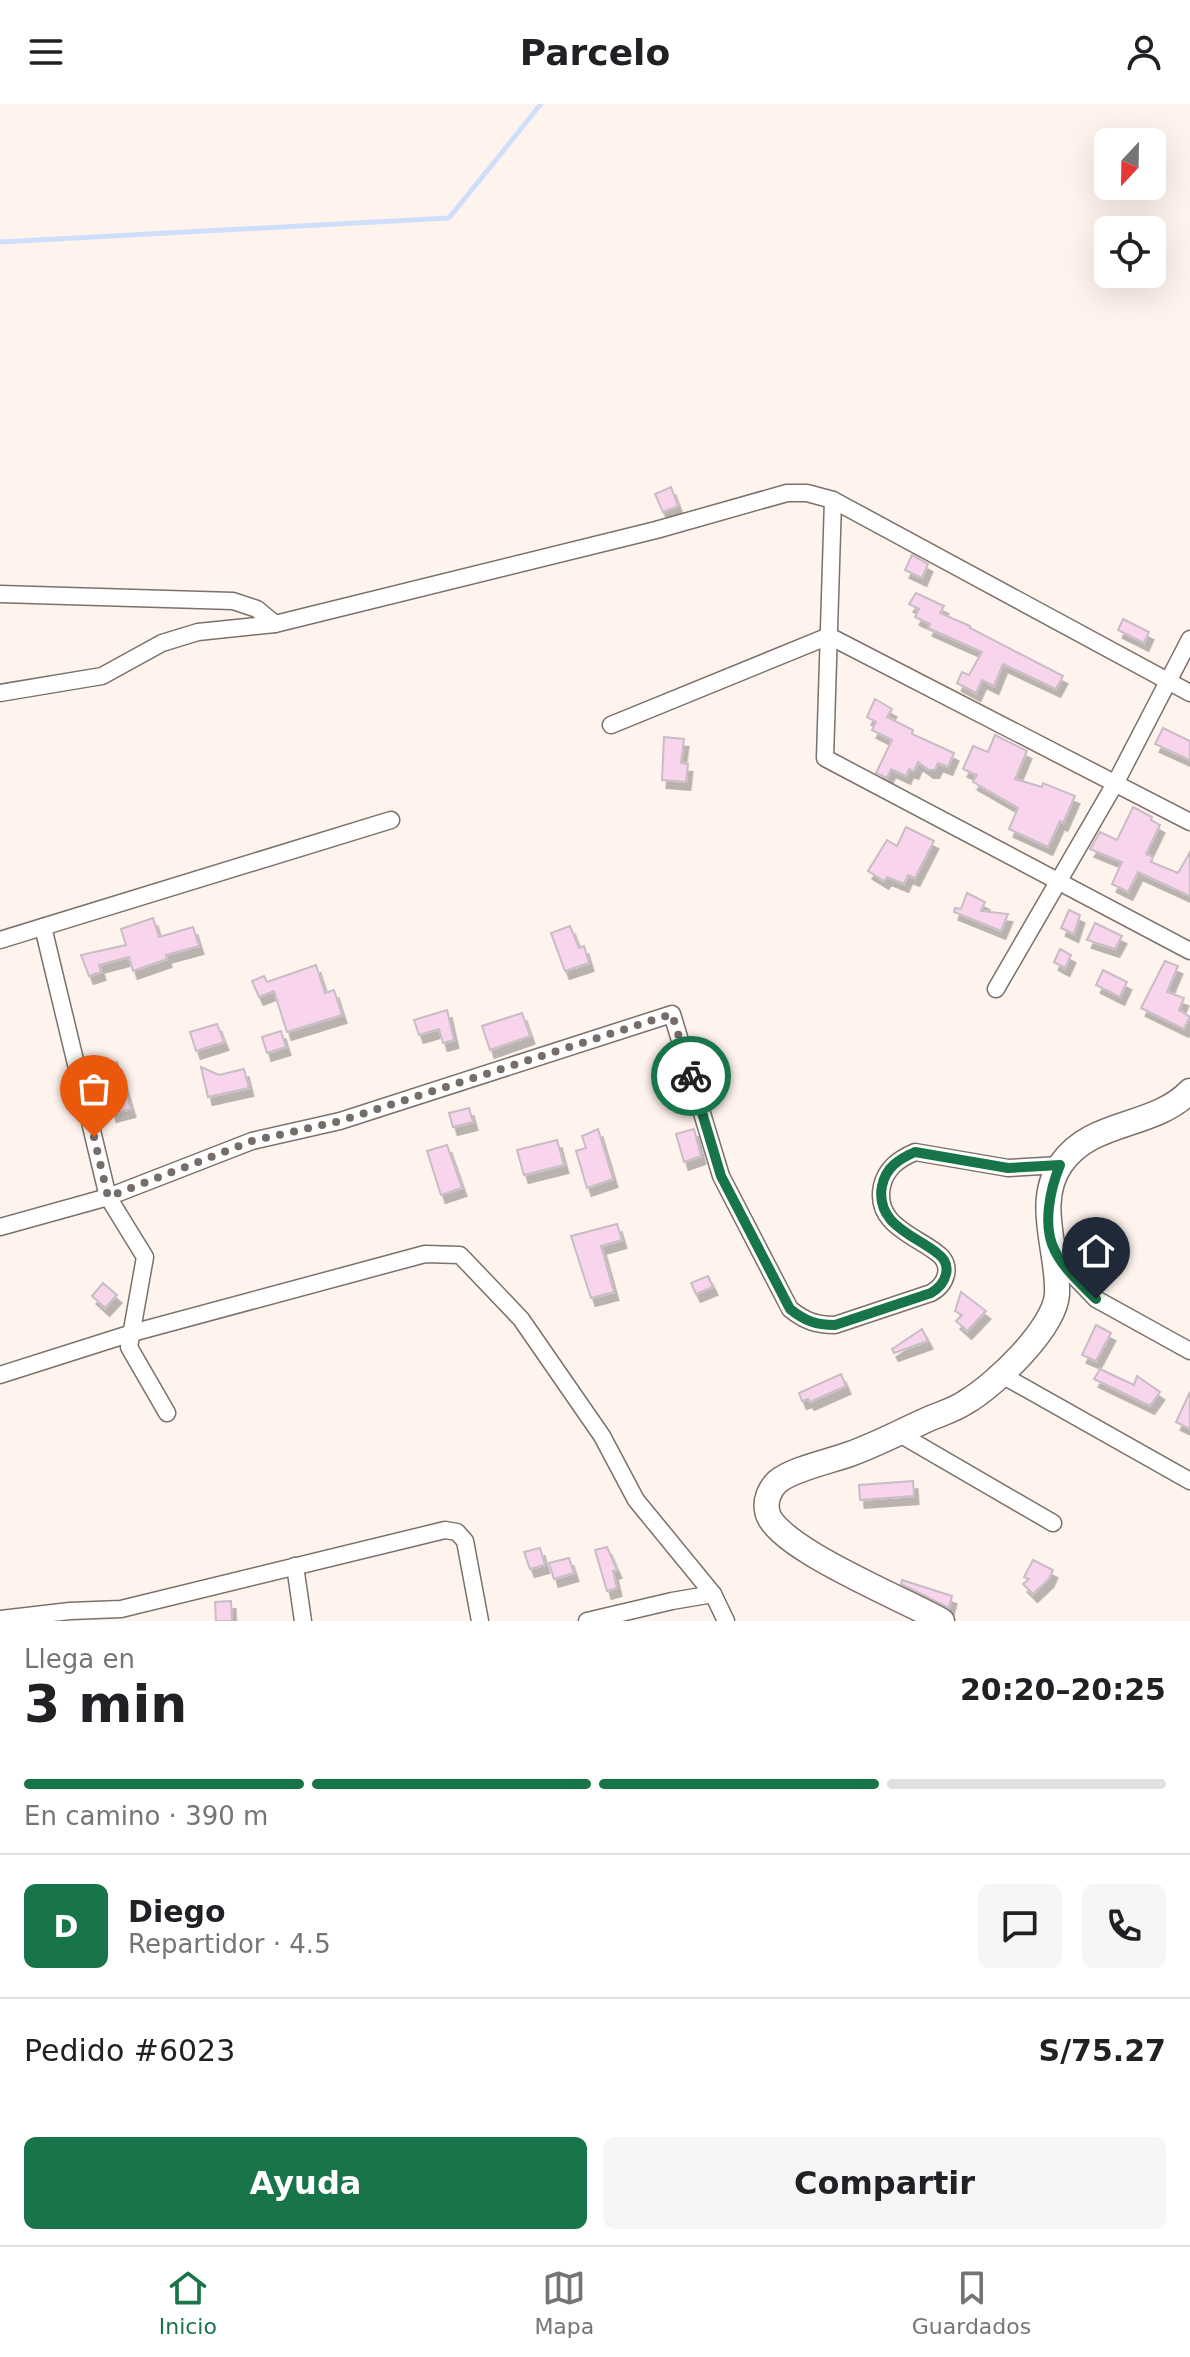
<!DOCTYPE html>
<html lang="es">
<head>
<meta charset="utf-8">
<style>
	body { margin:0; font-family:"DejaVu Sans",sans-serif; background:#f6f6f6; color:#202124; height:100vh; display:flex; flex-direction:column; font-size:30px; white-space:nowrap }
	* { box-sizing:border-box; margin:0 }
	p { font-size:26px; color:#757577 }
	.icon { flex:none; width:44px; height:44px; fill:none; stroke:currentColor; stroke-width:2; stroke-linecap:round; stroke-linejoin:round }
	.map { position:relative; height:1517px; overflow:hidden }
	.side { display:flex; flex-direction:column; background:#fff; flex:1 }
	.side>* { flex:none }
	.needle { width:52px; rotate:202deg }
	.controls { position:absolute; left:1094px; top:24px; display:grid; gap:16px }
	.controls a { display:grid; place-items:center; width:72px; height:72px; border-radius:12px; background:#fff; box-shadow:0 8px 32px #0002; font-size:40px }
	.pin { position:absolute; display:grid; place-items:center; width:68px; height:68px; color:#fff; margin:-82px -34px; border-radius:50% 50% 50% 0; rotate:-45deg; box-shadow:0 0 8px #0007 }
	.pin .icon { rotate:45deg }
	.courier { position:absolute; display:grid; place-items:center; width:80px; height:80px; margin:-40px; border:6px solid #187449; border-radius:50%; background:#fff; color:#222; box-shadow:0 2px 10px #0007 }
	.head em { font-style:normal; font-weight:600 }
	.head div { display:flex; flex-direction:column-reverse }
	.head { display:flex; align-items:center; justify-content:space-between; height:136px; padding:0 24px }
	h1 { font-size:52px; font-weight:600; line-height:60px }
	.bar { display:grid; grid-template-columns:repeat(4,1fr); gap:12px 8px; align-content:center; height:96px; padding:0 24px }
	.bar i { height:10px; border-radius:6px; background:#e0e0e0 }
	.bar .selected { background:#187449 }
	.bar p { grid-column:span 4 }
	.line { display:flex; align-items:center; gap:20px; padding:0 24px; border-top:2px solid #e0e0e0 }
	.line div { flex:1 }
	.round { display:grid; place-items:center; flex:none; width:84px; height:84px; border-radius:12px; background:#f6f6f6 }
	.button { display:flex; gap:16px; margin-top:auto; padding:16px 24px }
	.button a { flex:1; height:92px; border-radius:12px; background:#187449; color:#fff; font-size:32px; font-weight:600; line-height:92px; text-align:center }
	.button a+a { background:#f6f6f6; color:#202124 }
	header { display:flex; justify-content:space-between; align-items:center; height:104px; padding:0 24px; background:#fff; font-size:36px; font-weight:600 }
	.tab-bar { display:flex; justify-content:space-around; align-items:center; height:112px; border-top:2px solid #e0e0e0; background:#fff; font-size:22px; color:#757577 }
	.tab-bar a { display:grid; justify-items:center; gap:4px }
	.tab-bar .selected { color:#187449 }
	.map>svg:first-child { display:block }
	.lines { fill:none; stroke-linecap:round; stroke-linejoin:round }
	.stream { stroke:#cfdffb; stroke-width:5 }
	.building { fill:#f9d4ed; stroke:#c9bdc5; stroke-width:2; filter:url(#shadow) }
	.street-casing { stroke:#7c706a; stroke-width:19 }
	.secondary-casing { stroke:#7c706a; stroke-width:27 }
	.street { stroke:#fff; stroke-width:16 }
	.secondary { stroke:#fff; stroke-width:24 }
	.done { stroke:#746d69; stroke-width:8; stroke-dasharray:0 14.4 }
	.route { stroke:#187449; stroke-width:10 }
</style>
</head>
<body>
<header><svg class="icon" aria-label="menu" viewBox="0 0 24 24"><path d="M4 6h16M4 12h16M4 18h16"/></svg>Parcelo<svg class="icon" aria-label="person" viewBox="0 0 24 24"><circle cx="12" cy="8" r="4"/><path d="M4 21q1-7 8-7t8 7"/></svg></header>
<div class="map">
<svg width="1190" height="1517" viewBox="0 0 1190 1517">
	<defs>
		<filter id="shadow"><feDropShadow dx="4.5" dy="8" stdDeviation="0" flood-color="#0004"/></filter>
	</defs>
	<rect width="100%" height="100%" fill="#fef3ed"/>
	<g class="lines">
		<polyline class="stream" points="0,138 449,114 541,0"/>
	</g>
	<g class="building">
		<polygon points="671,383 678,402 663,408 655,390"/>
		<polygon points="912,451 928,460 922,474 905,466"/>
		<polygon points="916,489 944,502 940,509 970,522 970,524 1063,572 1056,585 1003,560 994,582 982,576 976,589 957,579 962,568 969,571 982,548 928,524 930,520 915,513 919,505 909,500"/>
		<polygon points="1123,515 1149,528 1144,539 1118,526"/>
		<polygon points="875,595 892,605 887,613 913,626 912,630 954,649 948,663 938,659 935,666 929,666 918,658 914,667 909,665 906,672 891,665 887,674 876,669 892,636 872,626 876,618 867,613"/>
		<polygon points="1163,624 1190,637 1190,656 1155,640"/>
		<polygon points="995,631 1027,647 1015,675 1042,683 1043,679 1075,692 1063,719 1060,717 1048,743 1009,725 1018,704 973,678 977,671 963,665 973,642 988,648"/>
		<polygon points="664,633 684,635 681,659 688,660 686,678 662,676"/>
		<polygon points="1133,703 1152,713 1151,716 1160,721 1146,750 1153,753 1151,758 1178,769 1190,748 1190,792 1138,768 1128,788 1112,780 1122,758 1090,745 1100,728 1117,736"/>
		<polygon points="906,723 934,737 915,774 908,771 904,780 887,773 884,777 868,767 887,736 897,742"/>
		<polygon points="967,789 985,798 981,807 1008,810 1001,827 954,808 955,804 961,805"/>
		<polygon points="1069,806 1080,811 1074,830 1061,824"/>
		<polygon points="153,814 159,833 193,823 199,842 166,851 167,855 133,867 129,853 99,861 101,868 89,872 81,851 126,841 121,825"/>
		<polygon points="1095,819 1122,832 1115,845 1087,836"/>
		<polygon points="570,822 579,844 584,842 589,859 565,867 551,829"/>
		<polygon points="1060,845 1071,851 1065,864 1054,858"/>
		<polygon points="1165,857 1178,862 1167,888 1184,894 1179,906 1190,913 1184,925 1141,904"/>
		<polygon points="316,861 325,889 334,886 342,911 287,928 274,887 259,893 252,877 264,872 267,878"/>
		<polygon points="1103,866 1127,878 1120,893 1096,881"/>
		<polygon points="447,906 454,936 443,939 439,925 419,931 414,916"/>
		<polygon points="522,909 530,932 490,946 482,922"/>
		<polygon points="217,920 224,938 196,947 190,928"/>
		<polygon points="281,927 286,943 267,949 262,933"/>
		<polygon points="117,958 131,1005 112,1010 99,963"/>
		<polygon points="201,963 219,971 244,965 249,984 208,993"/>
		<polygon points="469,1004 473,1018 453,1023 449,1009"/>
		<polygon points="598,1025 613,1075 587,1084 576,1047 586,1044 582,1032"/>
		<polygon points="694,1025 701,1052 684,1058 676,1030"/>
		<polygon points="557,1036 564,1061 524,1071 517,1046"/>
		<polygon points="447,1041 462,1084 441,1091 427,1047"/>
		<polygon points="617,1120 622,1136 601,1142 614,1188 591,1194 571,1132"/>
		<polygon points="708,1172 713,1183 696,1190 691,1179"/>
		<polygon points="103,1179 117,1191 105,1204 92,1192"/>
		<polygon points="961,1188 986,1207 967,1227 956,1217 962,1211 955,1207"/>
		<polygon points="1096,1221 1111,1229 1096,1257 1082,1251"/>
		<polygon points="922,1225 928,1237 894,1249 892,1245"/>
		<polygon points="1100,1265 1134,1281 1137,1272 1160,1288 1150,1302 1094,1275"/>
		<polygon points="841,1270 846,1282 810,1298 808,1295 802,1297 799,1289"/>
		<polygon points="1190,1288 1190,1325 1176,1318"/>
		<polygon points="913,1377 914,1392 860,1396 859,1381"/>
		<polygon points="607,1443 617,1466 613,1467 617,1484 607,1487 595,1446"/>
		<polygon points="540,1444 545,1461 530,1465 524,1448"/>
		<polygon points="569,1454 574,1469 554,1475 549,1459"/>
		<polygon points="1033,1456 1053,1466 1049,1475 1033,1490 1023,1480 1029,1475 1024,1473"/>
		<polygon points="902,1476 952,1492 949,1504 901,1480"/>
		<polygon points="231,1497 232,1517 216,1517 215,1498"/>
	</g>
	<g class="lines">
		<g class="street-casing">
			<g id="street">
				<polyline points="833,396 825,654 1190,847"/>
				<polyline points="0,490 233,497 257,505 275,520"/>
				<polyline points="0,589 102,572 162,539 198,528 275,520 656,426 787,389 807,389 833,396 1190,589"/>
				<polyline points="611,621 829,532 1190,718"/>
				<polyline points="43,823 108,1093 145,1153 129,1243 167,1309"/>
				<polyline points="0,836 391,716"/>
				<polyline points="996,885 1116,678 1190,535"/>
				<path d="M0,1123L108,1093L252,1037L340,1017L672,910L721,1072L790,1205C805,1217 816,1221 835,1221L931,1189C946,1181 954,1161 937,1149C914,1131 874,1120 882,1082C886,1064 899,1055 915,1048L1008,1064L1060,1061"/>
				<polyline points="1056,1149 1069,1167 1096,1195 1190,1247"/>
				<polyline points="0,1271 132,1229 425,1150 460,1151 521,1215 602,1332 636,1396 713,1490 726,1517"/>
				<polyline points="1002,1271 1190,1377"/>
				<polyline points="898,1329 1053,1419"/>
				<polyline points="295,1462 303,1517"/>
				<polyline points="0,1515 70,1507 121,1505 445,1426 457,1428 465,1437 480,1517"/>
				<polyline points="587,1517 672,1497 713,1490"/>
			</g>
		</g>
		<g class="secondary-casing">
			<path id="secondary" d="M942,1517C909,1497 770,1442 767,1406C765,1396 770,1385 777,1378C792,1365 831,1357 850,1350C875,1341 898,1329 922,1318C936,1311 953,1307 966,1298C995,1281 1055,1224 1057,1190C1059,1147 1034,1099 1061,1060C1092,1015 1153,1025 1190,987"/>
		</g>
		<use href="#street" class="street"/>
		<use href="#secondary" class="secondary"/>
	</g>
	<g class="lines">
		<polyline class="done" points="94,1033 108,1093 252,1037 340,1017 672,910 691,972"/>
		<path class="route" d="M691,972L721,1072L790,1205C805,1217 816,1221 835,1221L931,1189C946,1180 954,1161 937,1149C914,1131 875,1120 882,1082C886,1063 899,1055 915,1048L1008,1064L1060,1061C1050,1085 1042,1123 1055,1147C1064,1165 1081,1180 1096,1195"/>
	</g>
</svg>
<div class="controls">
<a><svg class="needle" viewBox="-14 -14 28 28"><path d="M0-13l5 13h-10z" fill="#e53935"/><path d="M0 13l5-13h-10z" fill="#757577"/></svg></a>
<a><svg class="icon" aria-label="locate" viewBox="0 0 24 24"><circle cx="12" cy="12" r="6"/><path d="M12 2v4M12 18v4M2 12h4M18 12h4"/></svg></a>
</div>
<div class="pin" style="left:94px;top:1033px;background:#ea580c"><svg class="icon" aria-label="bag" viewBox="0 0 24 24"><path d="M5 8h14l-1 12H6zM9 8a3 3 0 0 1 6 0"/></svg></div>
<div class="pin" style="left:1096px;top:1195px;background:#1f2937"><svg class="icon" aria-label="home" viewBox="0 0 24 24"><path d="M3 11l9-7 9 7M6 9v11h12V9"/></svg></div>
<div class="courier" style="left:691px;top:972px"><svg class="icon" aria-label="bike" viewBox="0 0 24 24"><circle cx="6" cy="16" r="4"/><circle cx="18" cy="16" r="4"/><path d="M6 16l4-8h5l3 8M10 8l3 8H6M13 5h3"/></svg></div>
</div>
<section class="side">
<div class="head"><div><h1>3 min</h1><p>Llega en</p></div><em>20:20–20:25</em></div>
<div class="bar"><i class="selected"></i><i class="selected"></i><i class="selected"></i><i></i><p>En camino · 390 m</p></div>
<div class="line" style="height:144px"><b class="round" style="background:#187449;color:#fff">D</b><div><b>Diego</b><p>Repartidor · 4.5</p></div><a class="round"><svg class="icon" aria-label="chat" viewBox="0 0 24 24"><path d="M4 5h16v11H9l-5 4z"/></svg></a><a class="round"><svg class="icon" aria-label="phone" viewBox="0 0 24 24"><path d="M5 4h4l2 5-3 2q2 4 5 5l2-3 5 2v4C11 20 4 13 5 4z"/></svg></a></div>
<div class="line" style="height:104px"><div>Pedido #6023</div><b>S/75.27</b></div>
<div class="button"><a>Ayuda</a><a>Compartir</a></div>
</section>
<nav class="tab-bar">
<a class="selected"><svg class="icon" aria-label="home" viewBox="0 0 24 24"><path d="M3 11l9-7 9 7M6 9v11h12V9"/></svg>Inicio</a>
<a><svg class="icon" aria-label="map" viewBox="0 0 24 24"><path d="M3 6l6-2 6 2 6-2v14l-6 2-6-2-6 2zM9 4v14M15 6v14"/></svg>Mapa</a>
<a><svg class="icon" aria-label="saved" viewBox="0 0 24 24"><path d="M7 4h10v16l-5-4-5 4z"/></svg>Guardados</a>
</nav>
</body>
</html>
